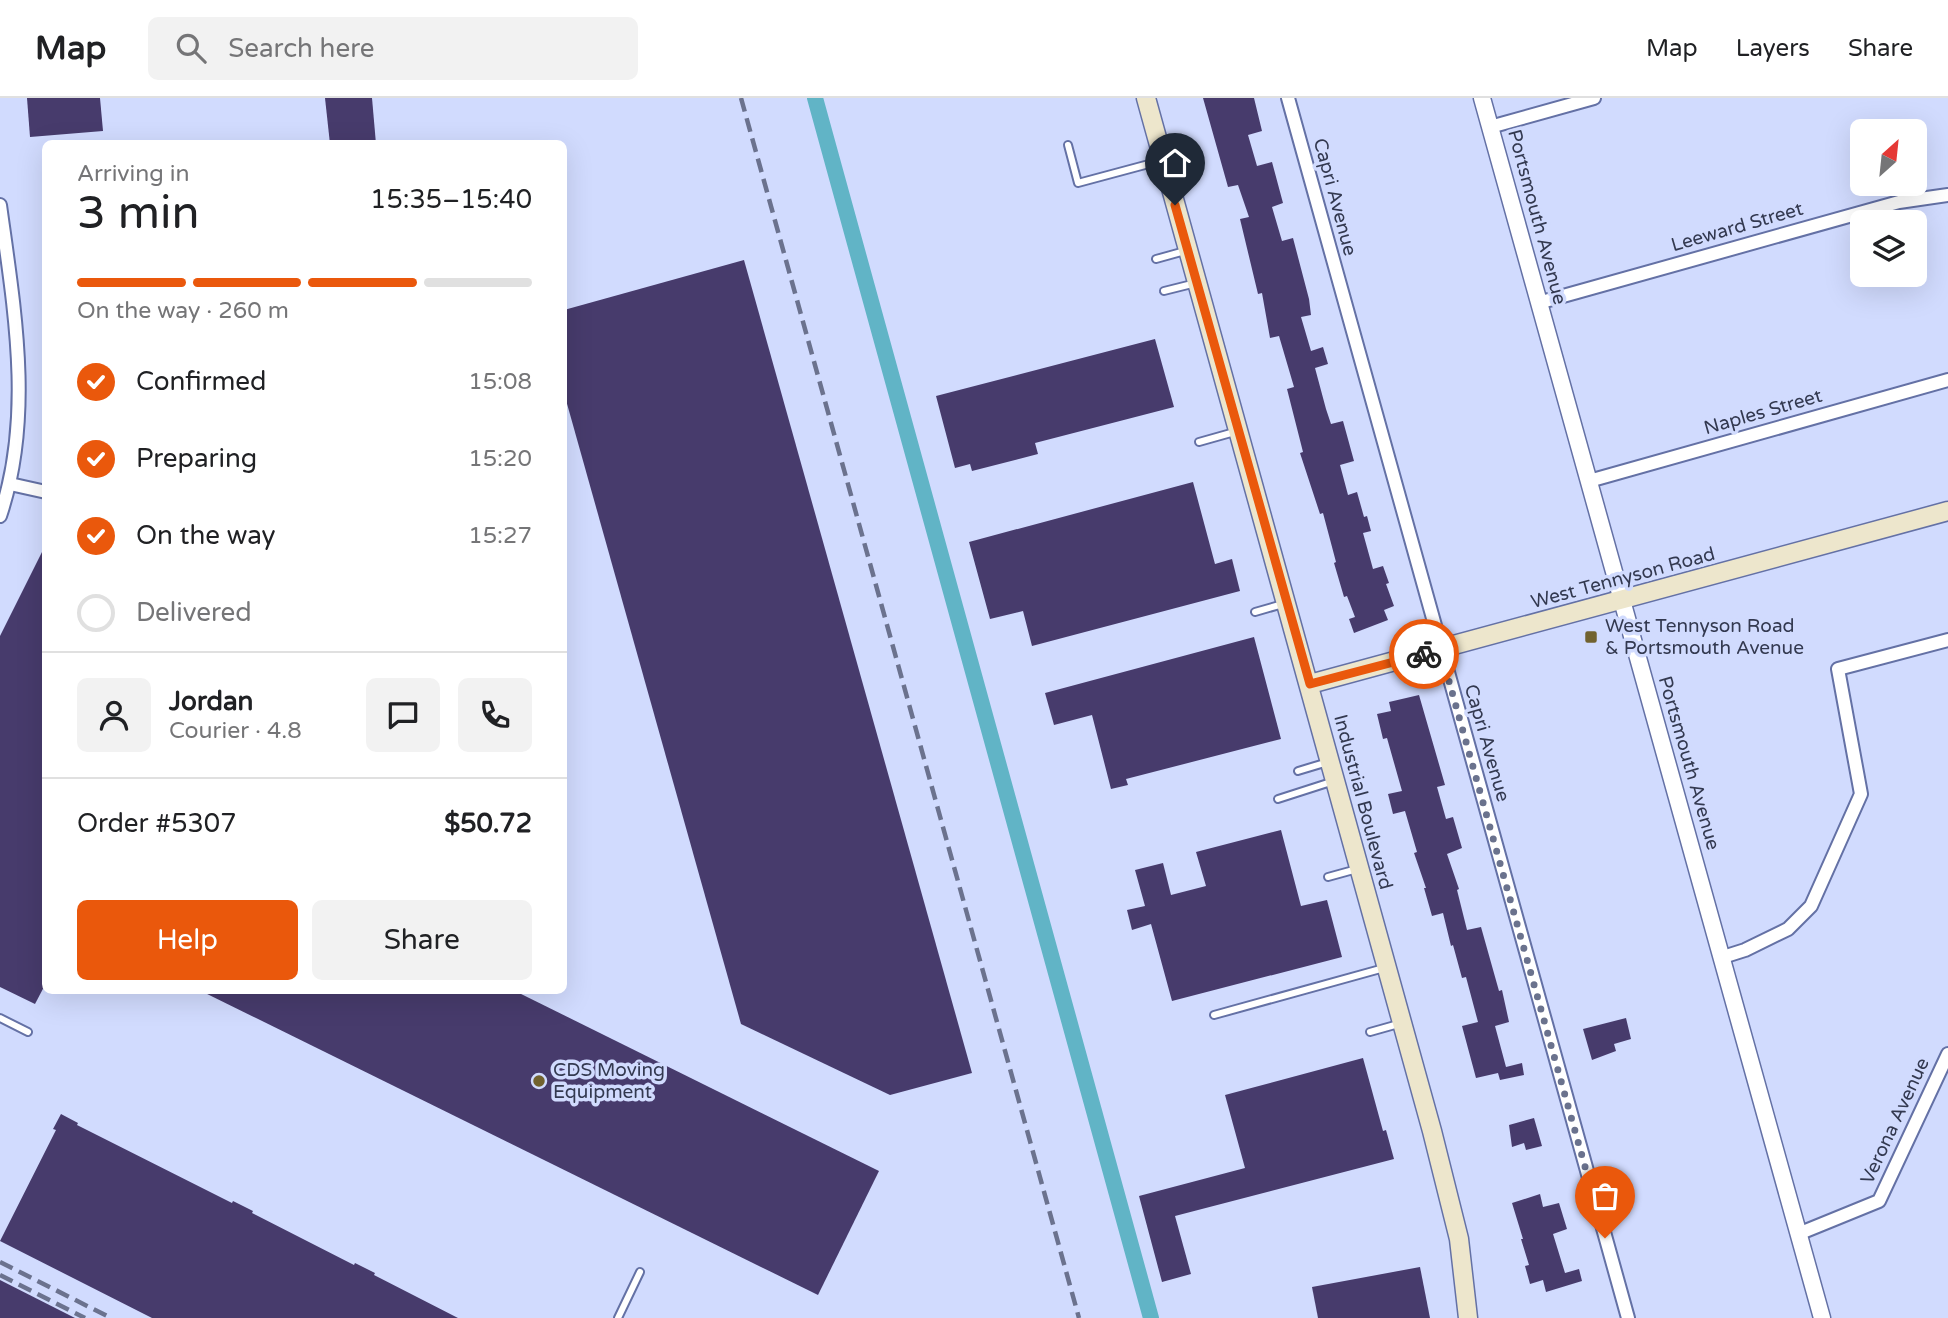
<!DOCTYPE html>
<html lang="en">
<head>
<meta charset="utf-8">
<style>
	body { margin:0; font-family:"Varela Round",sans-serif; background:#f2f2f2; color:#202124; height:100vh; display:flex; flex-direction:column; font-size:26px; white-space:nowrap }
	* { box-sizing:border-box; margin:0 }
	p { font-size:23px; color:#757577 }
	.icon { flex:none; width:38px; height:38px; fill:none; stroke:currentColor; stroke-width:2; stroke-linecap:round; stroke-linejoin:round }
	.map { position:relative; flex:1; overflow:hidden }
	.details { position:absolute; left:42px; top:42px; width:525px; height:854px; display:flex; flex-direction:column; background:#fff; border-radius:10px; box-shadow:0 7px 28px #0002 }
	.details>* { flex:none }
	.needle { width:46px; rotate:27deg }
	.buttons { position:absolute; left:1850px; top:21px; display:grid; gap:14px }
	.buttons a { display:grid; place-items:center; width:77px; height:77px; border-radius:10px; background:#fff; box-shadow:0 7px 28px #0002; font-size:35px }
	.pin { position:absolute; display:grid; place-items:center; width:60px; height:60px; color:#fff; margin:-72px -30px; border-radius:50% 50% 50% 0; rotate:-45deg; box-shadow:0 0 7px #0007 }
	.pin .icon { rotate:45deg }
	.courier { position:absolute; display:grid; place-items:center; width:70px; height:70px; margin:-35px; border:5px solid #ea580c; border-radius:50%; background:#fff; color:#222; box-shadow:0 2px 9px #0007 }
	.overview em { font-style:normal; font-weight:600 }
	.overview div { display:flex; flex-direction:column-reverse }
	.overview { display:flex; align-items:center; justify-content:space-between; height:119px; padding:0 35px }
	h1 { font-size:46px; font-weight:600; line-height:52px }
	.bar { display:grid; grid-template-columns:repeat(4,1fr); gap:10px 7px; align-content:center; height:84px; padding:0 35px }
	.bar i { height:9px; border-radius:5px; background:#e0e0e0 }
	.bar .active { background:#ea580c }
	.bar p { grid-column:span 4 }
	.line { display:flex; align-items:center; gap:18px; padding:0 35px; border-top:2px solid #e0e0e0 }
	.line div { flex:1 }
	.round { display:grid; place-items:center; flex:none; width:74px; height:74px; border-radius:10px; background:#f2f2f2 }
	ol { padding:0 35px; list-style:none }
	li { display:flex; align-items:center; gap:21px; height:77px }
	li p { margin-inline-start:auto }
	li .icon { padding:7px; border-radius:50%; background:#ea580c; color:#fff; stroke-width:4 }
	li:last-child { color:#757577 }
	li i { width:38px; height:38px; border:4px solid #e0e0e0; border-radius:50% }
	.action { display:flex; gap:14px; margin-top:auto; padding:14px 35px }
	.action a { flex:1; height:80px; border-radius:10px; background:#ea580c; color:#fff; font-size:28px; font-weight:600; line-height:80px; text-align:center }
	.action a+a { background:#f2f2f2; color:#202124 }
	header { display:flex; align-items:center; gap:42px; box-sizing:border-box; height:98px; padding:0 35px; background:#fff; border-bottom:2px solid #e0e0e0 }
	header strong { font-size:33px }
	nav { display:flex; gap:38px; margin-inline-start:auto; font-size:24px }
	.search { width:490px; height:63px; background:#f2f2f2; display:flex; align-items:center; gap:18px; box-sizing:border-box; padding:0 24px; border-radius:10px; color:#757577; font-size:26px }
	.map>svg:first-child { display:block }
	.lines { fill:none; stroke-linecap:round; stroke-linejoin:round }
	.canal { stroke:#61b4c6; stroke-width:16 }
	.building { fill:#473b6c }
	.service-casing { stroke:#6471a5; stroke-width:10 }
	.minor-casing { stroke:#6471a5; stroke-width:16 }
	.tertiary-casing { stroke:#6471a5; stroke-width:19 }
	.secondary-casing { stroke:#6471a5; stroke-width:21 }
	.service { stroke:#fff; stroke-width:6 }
	.minor { stroke:#fff; stroke-width:12 }
	.tertiary { stroke:#fff; stroke-width:16 }
	.secondary { stroke:#ede6cc; stroke-width:18 }
	.rail { stroke:#6b728e; stroke-width:4.5; stroke-dasharray:14 7; stroke-linecap:butt }
	.done { stroke:#6a728d; stroke-width:7; stroke-dasharray:0 12.6 }
	.route { stroke:#ea580c; stroke-width:9 }
	.poi-dot { fill:#71622f; stroke:#d1dbfe; stroke-width:2.5 }
	.labels { text-anchor:middle; dominant-baseline:central; stroke-width:7; stroke-linejoin:round; paint-order:stroke }
	.street-label { font-size:19px; fill:#333950; stroke:#d1dbfe }
	.poi-label { font-size:19px; fill:#333950; stroke:#d1dbfe; text-anchor:start }
</style>
</head>
<body>
<header>
<strong>Map</strong>
<div class="search"><svg class="icon" aria-label="search" viewBox="0 0 24 24"><circle cx="10" cy="10" r="6"/><path d="M15 15l6 6"/></svg>Search here</div>
<nav><a>Map</a><a>Layers</a><a>Share</a></nav>
</header>
<div class="map">
<svg width="1948" height="1220" viewBox="0 0 1948 1220">
	<rect width="100%" height="100%" fill="#d1dbfe"/>
	<g class="lines">
		<polyline class="canal" points="815,0 1151,1220"/>
	</g>
	<g class="building">
		<polygon points="27,0 100,0 103,33 30,39"/>
		<polygon points="325,0 372,0 376,46 330,46"/>
		<polygon points="1203,0 1254,0 1262,33 1248,37 1257,68 1272,64 1283,105 1272,109 1282,143 1293,140 1309,201 1311,217 1301,219 1311,253 1323,249 1328,266 1315,270 1326,311 1331,326 1343,323 1354,363 1340,367 1348,397 1357,394 1364,419 1367,418 1371,433 1363,435 1373,471 1383,468 1389,485 1386,486 1394,508 1384,512 1388,522 1354,535 1349,521 1355,519 1347,498 1344,499 1334,465 1336,464 1323,415 1320,416 1300,355 1303,354 1287,291 1294,289 1279,238 1270,240 1262,195 1258,196 1240,121 1249,119 1238,87 1228,89"/>
		<polygon points="744,162 972,975 890,997 741,926 564,295 564,212"/>
		<polygon points="1155,241 1174,309 1035,345 1038,356 972,373 970,366 955,370 936,298"/>
		<polygon points="1193,384 1215,466 1232,461 1240,493 1032,548 1023,513 990,521 969,444"/>
		<polygon points="46,446 46,885 35,906 0,889 0,538"/>
		<polygon points="1254,539 1281,641 1126,681 1128,687 1111,691 1092,617 1054,627 1045,595"/>
		<polygon points="1419,597 1445,687 1437,689 1446,721 1453,719 1462,750 1447,756 1459,791 1457,792 1467,832 1481,829 1499,893 1502,892 1509,924 1495,928 1506,969 1522,965 1524,977 1500,982 1498,975 1476,980 1462,928 1478,924 1466,879 1462,880 1453,847 1451,848 1443,815 1432,818 1424,790 1426,790 1414,755 1417,754 1405,713 1393,716 1388,696 1402,693 1387,640 1383,641 1377,616 1391,613 1389,604"/>
		<polygon points="1281,732 1301,808 1327,802 1342,859 1172,903 1151,826 1132,832 1127,812 1145,808 1135,772 1163,765 1171,797 1206,788 1196,754"/>
		<polygon points="199,892 513,892 879,1073 818,1197"/>
		<polygon points="1626,920 1631,941 1614,946 1616,953 1592,962 1583,931"/>
		<polygon points="1363,960 1383,1033 1386,1032 1394,1061 1175,1118 1191,1176 1162,1184 1139,1098 1245,1070 1225,997"/>
		<polygon points="61,1016 78,1025 77,1027 232,1105 233,1103 253,1113 252,1115 354,1167 355,1165 375,1175 374,1177 458,1220 152,1220 0,1143 56,1032 53,1031"/>
		<polygon points="1534,1020 1542,1048 1526,1052 1524,1045 1512,1049 1509,1027"/>
		<polygon points="1540,1096 1543,1109 1559,1105 1567,1131 1553,1136 1565,1175 1579,1171 1582,1183 1546,1194 1543,1182 1530,1186 1525,1168 1529,1167 1521,1141 1523,1141 1512,1105"/>
		<polygon points="1420,1169 1430,1220 1318,1220 1312,1189"/>
		<polygon points="0,1182 75,1220 0,1220"/>
	</g>
	<g class="lines">
		<g class="service-casing">
			<g id="service">
				<polyline points="1068,47 1078,85 1160,63"/>
				<polyline points="1156,161 1185,153"/>
				<polyline points="1164,193 1196,185"/>
				<polyline points="1199,344 1238,333"/>
				<polyline points="1255,514 1283,506"/>
				<polyline points="1298,673 1328,664"/>
				<polyline points="1278,701 1334,683"/>
				<polyline points="1328,779 1357,771"/>
				<polyline points="1214,917 1384,870"/>
				<polyline points="0,920 28,934"/>
				<polyline points="1370,934 1402,925"/>
				<polyline points="618,1220 640,1174"/>
			</g>
		</g>
		<g class="minor-casing">
			<g id="minor">
				<polyline points="1288,0 1628,1220"/>
				<polyline points="1490,29 1594,0"/>
				<path d="M0,107C14,209 34,318 0,418"/>
				<polyline points="1538,205 1899,104 1948,97"/>
				<polyline points="1589,383 1948,282"/>
				<polyline points="10,386 46,394"/>
				<polyline points="1723,859 1745,852 1788,831 1811,808 1861,696 1838,571 1948,542"/>
				<polyline points="1798,1136 1879,1103 1948,956"/>
			</g>
		</g>
		<g class="tertiary-casing">
			<polyline id="tertiary" points="1482,0 1822,1220"/>
		</g>
		<g class="secondary-casing">
			<g id="secondary">
				<polyline points="1146,0 1432,1033 1459,1141 1468,1220"/>
				<polyline points="1310,586 1948,413"/>
			</g>
		</g>
		<use href="#service" class="service"/>
		<use href="#minor" class="minor"/>
		<use href="#tertiary" class="tertiary"/>
		<use href="#secondary" class="secondary"/>
		<g class="rail">
			<polyline points="741,0 1079,1220"/>
			<polyline points="0,1164 111,1220"/>
			<polyline points="0,1177 85,1220"/>
		</g>
	</g>
	<g class="lines">
		<polyline class="done" points="1424,556 1440,551 1605,1140"/>
		<polyline class="route" points="1175,107 1310,586 1424,556"/>
	</g>
	<g class="poi-dot">
		<rect x="1584" y="532" width="14" height="14" rx="3.5"/>
		<circle cx="539" cy="983" r="7"/>
	</g>
	<g class="labels">
		<g class="street-label">
			<text transform="translate(1335 99) rotate(75)">Capri Avenue</text>
			<text transform="translate(1537 119) rotate(75)">Portsmouth Avenue</text>
			<text transform="translate(1737 129) rotate(-16)">Leeward Street</text>
			<text transform="translate(1763 314) rotate(-16)">Naples Street</text>
			<text transform="translate(1623 480) rotate(-15)">West Tennyson Road</text>
			<text transform="translate(1487 645) rotate(74)">Capri Avenue</text>
			<text transform="translate(1689 665) rotate(74)">Portsmouth Avenue</text>
			<text transform="translate(1363 704) rotate(75)">Industrial Boulevard</text>
			<text transform="translate(1895 1023) rotate(-65)">Verona Avenue</text>
		</g>
		<g class="poi-label">
			<text x="1605" y="528">West Tennyson Road<tspan x="1605" dy="22">&amp; Portsmouth Avenue</tspan></text>
			<text x="553" y="972">CDS Moving<tspan x="553" dy="22">Equipment</tspan></text>
		</g>
	</g>
</svg>
<div class="buttons">
<a><svg class="needle" viewBox="-14 -14 28 28"><path d="M0-13l5 13h-10z" fill="#e53935"/><path d="M0 13l5-13h-10z" fill="#757577"/></svg></a>
<a><svg class="icon" aria-label="layers" viewBox="0 0 24 24"><path d="M12 4l9 5-9 5-9-5zM3 14l9 5 9-5"/></svg></a>
</div>
<div class="pin" style="left:1605px;top:1140px;background:#ea580c"><svg class="icon" aria-label="bag" viewBox="0 0 24 24"><path d="M5 8h14l-1 12H6zM9 8a3 3 0 0 1 6 0"/></svg></div>
<div class="pin" style="left:1175px;top:107px;background:#1f2937"><svg class="icon" aria-label="home" viewBox="0 0 24 24"><path d="M3 11l9-7 9 7M6 9v11h12V9"/></svg></div>
<div class="courier" style="left:1424px;top:556px"><svg class="icon" aria-label="bike" viewBox="0 0 24 24"><circle cx="6" cy="16" r="4"/><circle cx="18" cy="16" r="4"/><path d="M6 16l4-8h5l3 8M10 8l3 8H6M13 5h3"/></svg></div>
<section class="details">
<div class="overview"><div><h1>3 min</h1><p>Arriving in</p></div><em>15:35–15:40</em></div>
<div class="bar"><i class="active"></i><i class="active"></i><i class="active"></i><i></i><p>On the way · 260 m</p></div>
<ol>
<li><svg class="icon" aria-label="check" viewBox="0 0 24 24"><path d="M5 12l5 5 9-10"/></svg>Confirmed<p>15:08</p></li>
<li><svg class="icon" aria-label="check" viewBox="0 0 24 24"><path d="M5 12l5 5 9-10"/></svg>Preparing<p>15:20</p></li>
<li><svg class="icon" aria-label="check" viewBox="0 0 24 24"><path d="M5 12l5 5 9-10"/></svg>On the way<p>15:27</p></li>
<li><i></i>Delivered</li>
</ol>
<div class="line" style="height:126px"><a class="round"><svg class="icon" aria-label="person" viewBox="0 0 24 24"><circle cx="12" cy="8" r="4"/><path d="M4 21q1-7 8-7t8 7"/></svg></a><div><b>Jordan</b><p>Courier · 4.8</p></div><a class="round"><svg class="icon" aria-label="chat" viewBox="0 0 24 24"><path d="M4 5h16v11H9l-5 4z"/></svg></a><a class="round"><svg class="icon" aria-label="phone" viewBox="0 0 24 24"><path d="M5 4h4l2 5-3 2q2 4 5 5l2-3 5 2v4C11 20 4 13 5 4z"/></svg></a></div>
<div class="line" style="height:91px"><div>Order #5307</div><b>$50.72</b></div>
<div class="action"><a>Help</a><a>Share</a></div>
</section>
</div>
</body>
</html>
